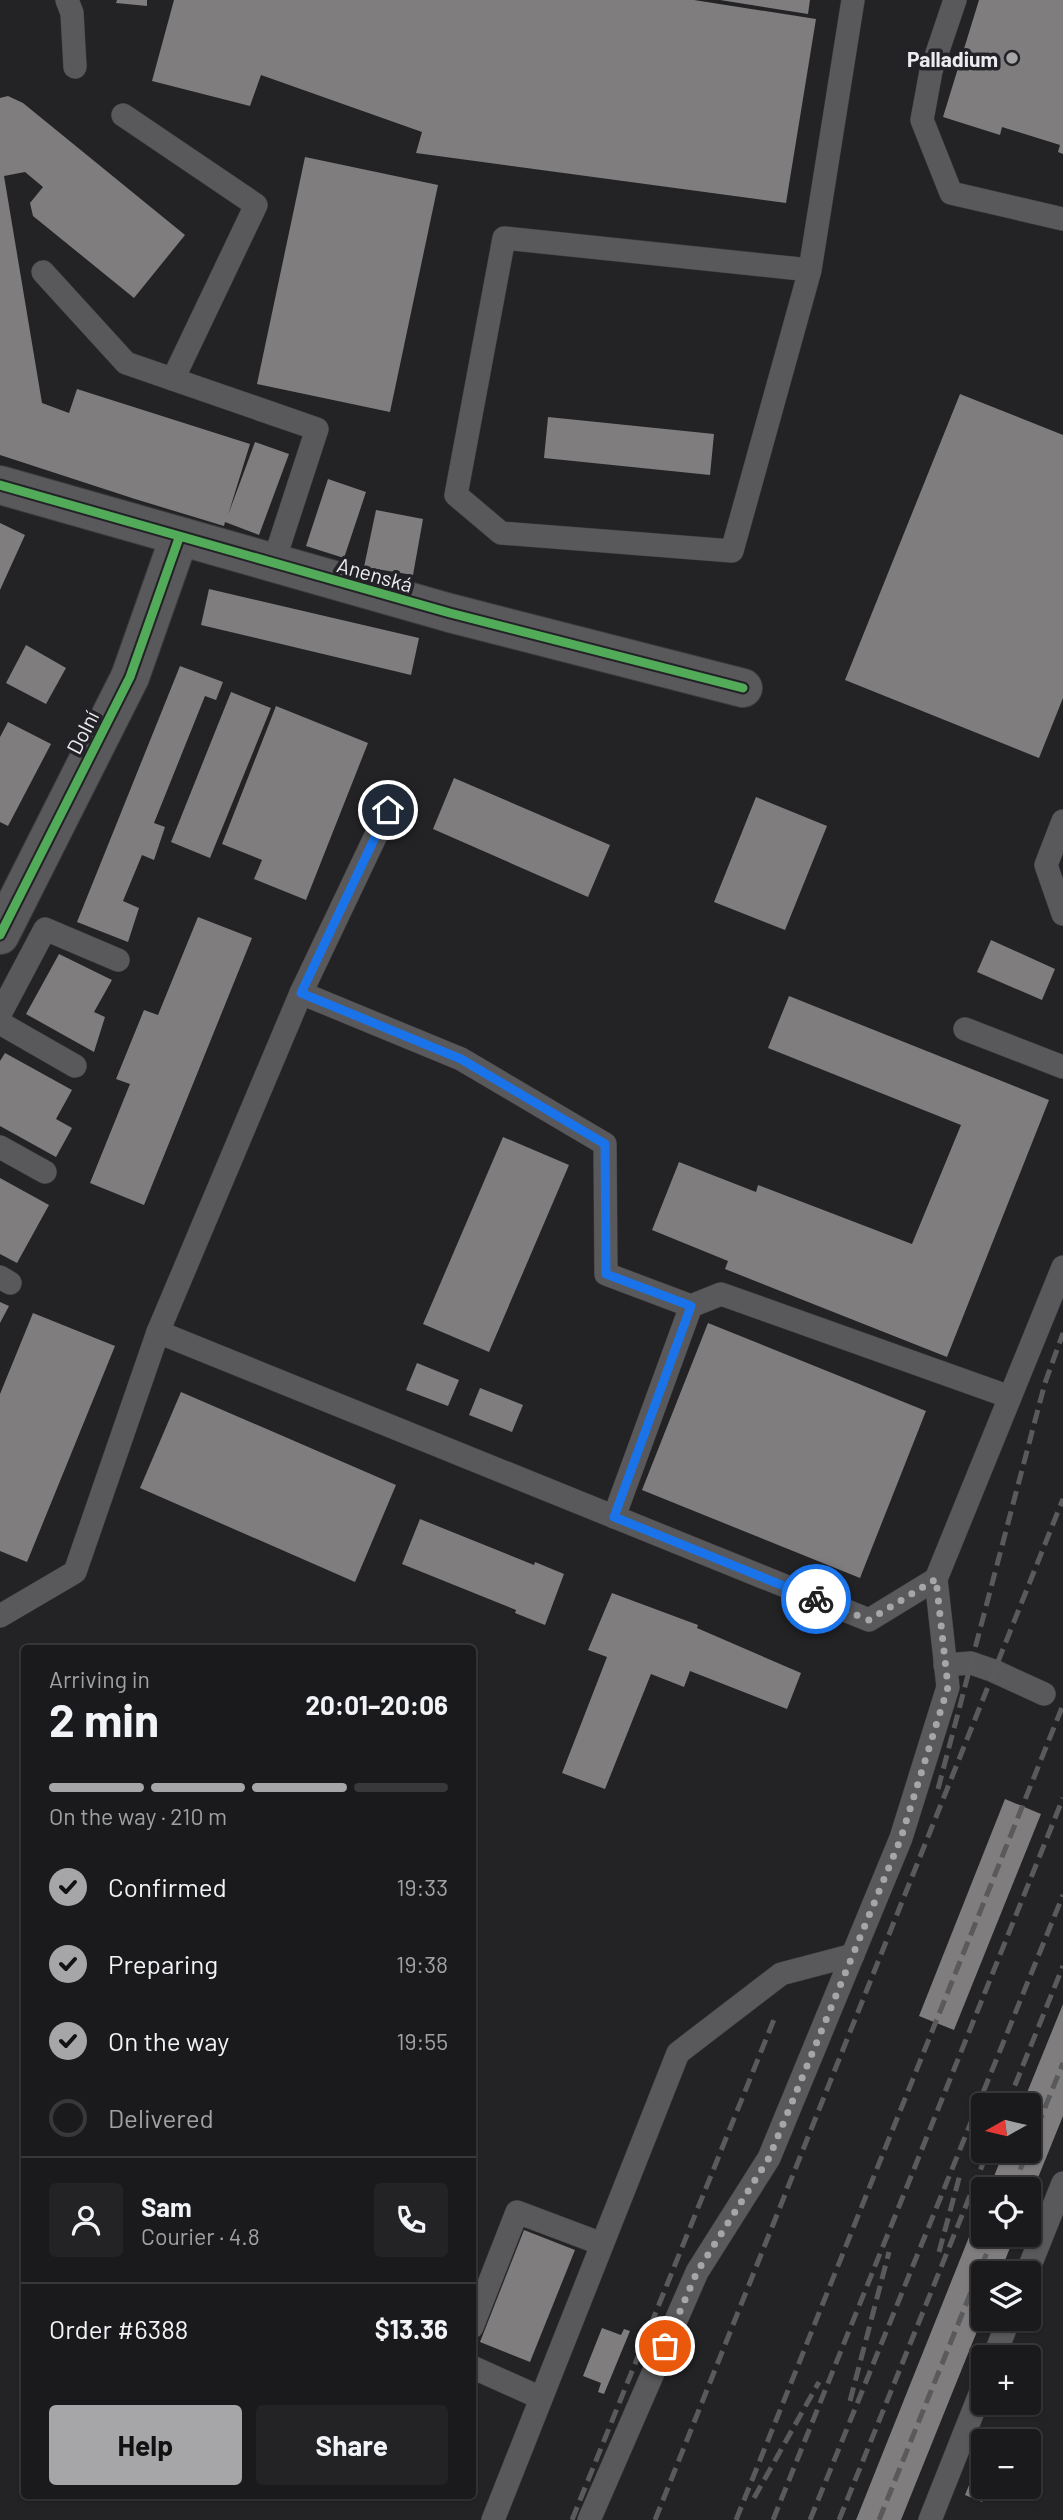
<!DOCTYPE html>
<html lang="en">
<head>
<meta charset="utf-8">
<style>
	body { margin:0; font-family:Barlow,sans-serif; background:#232325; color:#f1f3f6; height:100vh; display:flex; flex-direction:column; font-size:26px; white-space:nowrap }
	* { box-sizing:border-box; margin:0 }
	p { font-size:23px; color:#9fa1a3 }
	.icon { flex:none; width:38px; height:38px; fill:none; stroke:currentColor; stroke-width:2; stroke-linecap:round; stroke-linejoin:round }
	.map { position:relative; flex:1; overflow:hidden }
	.drawer { position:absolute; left:21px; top:1645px; width:455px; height:854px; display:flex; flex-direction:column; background:#1a1a1c; border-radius:7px; box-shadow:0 2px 5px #0004,0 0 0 2px #38383b }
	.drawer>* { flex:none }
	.needle { width:46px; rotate:262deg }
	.controls { position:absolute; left:971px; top:2093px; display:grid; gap:14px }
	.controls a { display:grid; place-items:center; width:70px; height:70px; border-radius:7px; background:#1a1a1c; box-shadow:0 2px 5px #0004,0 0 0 2px #38383b; font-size:35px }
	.pin { position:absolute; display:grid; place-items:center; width:60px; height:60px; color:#fff; margin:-30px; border:4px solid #fff; border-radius:50%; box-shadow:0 2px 7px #0007 }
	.courier { position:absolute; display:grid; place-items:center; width:70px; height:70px; margin:-35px; border:5px solid #1a73e8; border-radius:50%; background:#fff; color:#222; box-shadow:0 2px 9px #0007 }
	.head em { font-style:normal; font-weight:700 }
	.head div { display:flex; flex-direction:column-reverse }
	.head { display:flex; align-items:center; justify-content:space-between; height:119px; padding:0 28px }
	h1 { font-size:46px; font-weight:700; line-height:52px }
	.bar { display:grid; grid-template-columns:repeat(4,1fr); gap:10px 7px; align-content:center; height:84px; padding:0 28px }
	.bar i { height:9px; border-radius:5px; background:#38383b }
	.bar .active { background:#a6a6a9 }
	.bar p { grid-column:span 4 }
	.line { display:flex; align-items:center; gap:18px; padding:0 28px; border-top:2px solid #38383b }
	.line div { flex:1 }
	.round { display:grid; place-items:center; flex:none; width:74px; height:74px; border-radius:7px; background:#232325 }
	ol { padding:0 28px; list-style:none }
	li { display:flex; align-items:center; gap:21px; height:77px }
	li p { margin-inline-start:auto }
	li .icon { padding:7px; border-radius:50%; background:#a6a6a9; color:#111; stroke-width:4 }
	li:last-child { color:#9fa1a3 }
	li i { width:38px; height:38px; border:4px solid #38383b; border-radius:50% }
	.cta { display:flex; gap:14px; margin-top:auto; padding:14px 28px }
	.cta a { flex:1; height:80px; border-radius:7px; background:#a6a6a9; color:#111; font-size:28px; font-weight:700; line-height:80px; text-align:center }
	.cta a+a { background:#232325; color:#f1f3f6 }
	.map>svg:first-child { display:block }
	.building { fill:#7f7d7d }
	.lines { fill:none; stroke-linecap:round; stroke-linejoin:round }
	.service-casing { stroke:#3d3d40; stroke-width:24 }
	.minor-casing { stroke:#3d3d40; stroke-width:40 }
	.service { stroke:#59595c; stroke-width:23 }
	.minor { stroke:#59595c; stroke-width:38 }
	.rail { stroke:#5a5a5c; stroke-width:5; stroke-dasharray:14 7; stroke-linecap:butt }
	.cycleway-casing { stroke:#222227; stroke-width:13 }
	.cycleway { stroke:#51ab58; stroke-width:9 }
	.done { stroke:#a6a6a9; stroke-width:7; stroke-dasharray:0 12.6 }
	.route { stroke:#1a73e8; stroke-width:9 }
	.poi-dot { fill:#a6a6a9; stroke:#222227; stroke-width:2.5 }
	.labels { text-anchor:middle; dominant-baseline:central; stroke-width:7; stroke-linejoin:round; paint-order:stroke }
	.poi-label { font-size:21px; font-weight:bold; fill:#ececf0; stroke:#222227; text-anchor:end }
	.street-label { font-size:21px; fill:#ececf0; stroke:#222227 }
</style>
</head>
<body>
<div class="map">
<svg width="1063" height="2520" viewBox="0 0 1063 2520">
	<rect width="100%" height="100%" fill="#232326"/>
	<g class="building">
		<polygon points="117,0 147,0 147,6 116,3"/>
		<polygon points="174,0 694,0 816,19 786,203 416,153 422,132 261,75 250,106 152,81"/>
		<polygon points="720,0 810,0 808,14"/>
		<polygon points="979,0 1063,0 1063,154 1058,152 1060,145 1002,127 1000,135 943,117"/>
		<polygon points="8,96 23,103 185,235 134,298 33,216 30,203 43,187 25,172 4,176 42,403 69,413 77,389 250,444 228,515 255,442 289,454 259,535 225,522 224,526 135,499 0,455 0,98"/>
		<polygon points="305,157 438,185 390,412 257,384"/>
		<polygon points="960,394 1063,435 1063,698 1039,758 845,680"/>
		<polygon points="548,417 714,434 710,475 544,458"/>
		<polygon points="328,479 366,492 344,558 306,546"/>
		<polygon points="376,510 423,519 413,575 364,567"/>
		<polygon points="0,523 25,535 0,590"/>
		<polygon points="209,589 419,638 411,675 201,625"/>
		<polygon points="26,645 66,668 46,704 6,683"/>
		<polygon points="180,666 223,682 216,700 205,696 154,823 165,827 154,860 142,855 123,901 139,908 128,942 77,922"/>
		<polygon points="231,692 271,708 210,858 171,842"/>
		<polygon points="276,706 368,743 306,900 254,879 262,860 222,844"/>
		<polygon points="8,722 51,744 8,826 0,822 0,737"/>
		<polygon points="454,778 610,845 588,897 433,829"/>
		<polygon points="756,797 827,826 785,930 714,902"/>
		<polygon points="198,917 252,938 144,1205 90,1183 130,1084 116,1079 144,1010 158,1015"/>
		<polygon points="991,940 1055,969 1042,1000 977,972"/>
		<polygon points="59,954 112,980 94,1012 105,1017 94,1052 26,1014"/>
		<polygon points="789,996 1049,1100 947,1357 725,1269 728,1261 652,1230 679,1162 756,1192 758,1185 912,1244 961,1125 768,1048"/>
		<polygon points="5,1053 72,1090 56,1119 72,1128 56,1157 0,1126 0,1061"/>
		<polygon points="503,1137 569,1165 489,1352 423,1324"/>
		<polygon points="0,1178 49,1205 17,1263 0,1254"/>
		<polygon points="0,1302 9,1306 0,1323"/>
		<polygon points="33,1313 115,1346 27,1562 0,1551 0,1394"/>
		<polygon points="708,1323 926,1411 860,1578 642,1490"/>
		<polygon points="417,1363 459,1380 448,1406 406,1390"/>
		<polygon points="480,1388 523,1405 512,1432 469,1415"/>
		<polygon points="181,1392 396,1485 355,1582 140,1488"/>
		<polygon points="420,1519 534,1565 535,1562 564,1574 545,1625 515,1613 516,1610 402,1564"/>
		<polygon points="612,1593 698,1625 697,1628 801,1673 787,1709 690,1671 684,1687 651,1674 605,1789 562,1773 607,1657 588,1650"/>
		<polygon points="1005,1799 1041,1814 954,2030 919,2016"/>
		<polygon points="1063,2004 1063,2116 1029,2200 1029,2189 989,2189 1004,2151 1029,2151 1029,2105 1022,2105"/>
		<polygon points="983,2202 984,2235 1015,2235 1000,2273 984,2273 984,2314 901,2520 856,2520"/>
		<polygon points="524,2230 575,2250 530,2362 480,2342"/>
		<polygon points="602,2328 621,2335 624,2329 630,2331 604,2394 598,2392 601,2383 583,2376"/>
		<polygon points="974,2473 984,2477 984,2487 988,2487 982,2502 965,2495"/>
	</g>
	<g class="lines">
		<g class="service-casing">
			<g id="service">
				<polyline points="67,0 72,13 75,67"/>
				<polyline points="955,0 931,71 922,120 951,193 1063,219"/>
				<polyline points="123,115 256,205 173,379"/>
				<polyline points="810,270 504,238 456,495 501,533 732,551 810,270 853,0"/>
				<polyline points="43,272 126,363 317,429 273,564"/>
				<polyline points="1063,821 1046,865 1063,914"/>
				<polyline points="301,993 461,1059 605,1144 606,1274 691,1306"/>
				<polyline points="0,1014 45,929 118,960"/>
				<polyline points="0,1023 75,1066"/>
				<polyline points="965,1029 1063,1067"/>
				<polyline points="0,1147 45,1172"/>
				<polyline points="0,1277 10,1283"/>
				<polyline points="158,1332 301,993 388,810"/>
				<polyline points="614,1517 691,1306 721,1294 1010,1397"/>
				<polyline points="0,1616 75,1572 158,1332 869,1620 936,1579"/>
				<polyline points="945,1665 971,1663 994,1671 1044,1694"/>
				<polyline points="1027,2273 1063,2183"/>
				<polyline points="472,2327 517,2212 602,2244"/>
				<polyline points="994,2357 1009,2319"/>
				<polyline points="472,2367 541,2398"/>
				<polyline points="493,2520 678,2053 781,1974 853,1955"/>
				<polyline points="589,2520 697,2272 769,2158 901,1838 948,1687 936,1579 1063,1267"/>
				<polyline points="930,2520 984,2384"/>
			</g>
		</g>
		<g class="minor-casing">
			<g id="minor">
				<polyline points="0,485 450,613 743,688"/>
				<polyline points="0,935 130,677 179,538"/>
			</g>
		</g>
		<use href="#service" class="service"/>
		<use href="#minor" class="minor"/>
		<g class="rail">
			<polyline points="938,1789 1032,1432 1045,1383 1063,1333"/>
			<polyline points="1007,2105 1063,1966"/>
			<polyline points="1029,2147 1063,2063"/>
			<polyline points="1012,2189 1028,2151"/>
			<polyline points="939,2252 961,2171"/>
			<polyline points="850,2401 889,2252"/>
			<polyline points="754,2498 819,2382"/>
			<polyline points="572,2520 775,2017"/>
			<polyline points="655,2520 1063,1499"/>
			<polyline points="736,2520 1063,1705"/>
			<polyline points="773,2520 1063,1798"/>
			<polyline points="810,2520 1063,1895"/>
			<polyline points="839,2520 988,2151"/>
			<polyline points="879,2520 994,2235"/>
		</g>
		<g class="cycleway-casing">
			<g id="cycleway">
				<polyline points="0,485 450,613 743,688"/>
				<polyline points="0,935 130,677 179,538"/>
			</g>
		</g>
		<use href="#cycleway" class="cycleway"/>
	</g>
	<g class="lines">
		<polyline class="done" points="665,2346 697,2272 769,2158 901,1838 948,1687 936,1579 869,1620 816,1599"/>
		<polyline class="route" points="388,810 301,993 461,1059 605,1144 606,1274 691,1306 614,1517 816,1599"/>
	</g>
	<circle class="poi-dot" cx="1012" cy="58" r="7"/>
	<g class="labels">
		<g class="poi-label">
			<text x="998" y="58">Palladium</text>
		</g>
		<g class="street-label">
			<text transform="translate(375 574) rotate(16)">Anenská</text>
			<text transform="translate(82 732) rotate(-63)">Dolní</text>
		</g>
	</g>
</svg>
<div class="controls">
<a><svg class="needle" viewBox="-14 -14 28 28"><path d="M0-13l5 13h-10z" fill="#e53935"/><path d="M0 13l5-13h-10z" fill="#9fa1a3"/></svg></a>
<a><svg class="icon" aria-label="locate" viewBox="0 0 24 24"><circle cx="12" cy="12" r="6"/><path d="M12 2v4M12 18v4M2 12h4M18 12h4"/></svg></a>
<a><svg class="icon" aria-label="layers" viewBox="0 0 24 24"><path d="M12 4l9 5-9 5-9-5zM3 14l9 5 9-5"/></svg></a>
<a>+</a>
<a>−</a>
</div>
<div class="pin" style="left:665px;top:2346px;background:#ea580c"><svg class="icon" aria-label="bag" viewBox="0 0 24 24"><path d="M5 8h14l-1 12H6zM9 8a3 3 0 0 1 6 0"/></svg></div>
<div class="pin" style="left:388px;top:810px;background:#1f2937"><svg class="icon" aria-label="home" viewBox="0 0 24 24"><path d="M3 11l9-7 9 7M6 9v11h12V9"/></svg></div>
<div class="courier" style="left:816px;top:1599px"><svg class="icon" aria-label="bike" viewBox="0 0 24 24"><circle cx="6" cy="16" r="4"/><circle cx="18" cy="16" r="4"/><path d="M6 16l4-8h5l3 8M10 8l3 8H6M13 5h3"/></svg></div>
<section class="drawer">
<div class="head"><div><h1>2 min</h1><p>Arriving in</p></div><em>20:01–20:06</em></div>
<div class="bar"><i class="active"></i><i class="active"></i><i class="active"></i><i></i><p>On the way · 210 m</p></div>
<ol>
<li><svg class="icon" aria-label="check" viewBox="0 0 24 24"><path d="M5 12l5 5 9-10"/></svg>Confirmed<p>19:33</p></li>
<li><svg class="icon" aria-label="check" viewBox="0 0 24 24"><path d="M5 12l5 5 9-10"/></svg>Preparing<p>19:38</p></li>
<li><svg class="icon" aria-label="check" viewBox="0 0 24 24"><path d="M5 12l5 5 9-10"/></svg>On the way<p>19:55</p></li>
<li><i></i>Delivered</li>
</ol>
<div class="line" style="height:126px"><a class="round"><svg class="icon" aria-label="person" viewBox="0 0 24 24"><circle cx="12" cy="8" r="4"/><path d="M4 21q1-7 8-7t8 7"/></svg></a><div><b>Sam</b><p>Courier · 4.8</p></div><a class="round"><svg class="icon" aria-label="phone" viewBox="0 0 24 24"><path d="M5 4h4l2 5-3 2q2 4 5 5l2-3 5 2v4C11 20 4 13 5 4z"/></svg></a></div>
<div class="line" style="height:91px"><div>Order #6388</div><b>$13.36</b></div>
<div class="cta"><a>Help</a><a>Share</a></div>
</section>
</div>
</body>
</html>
